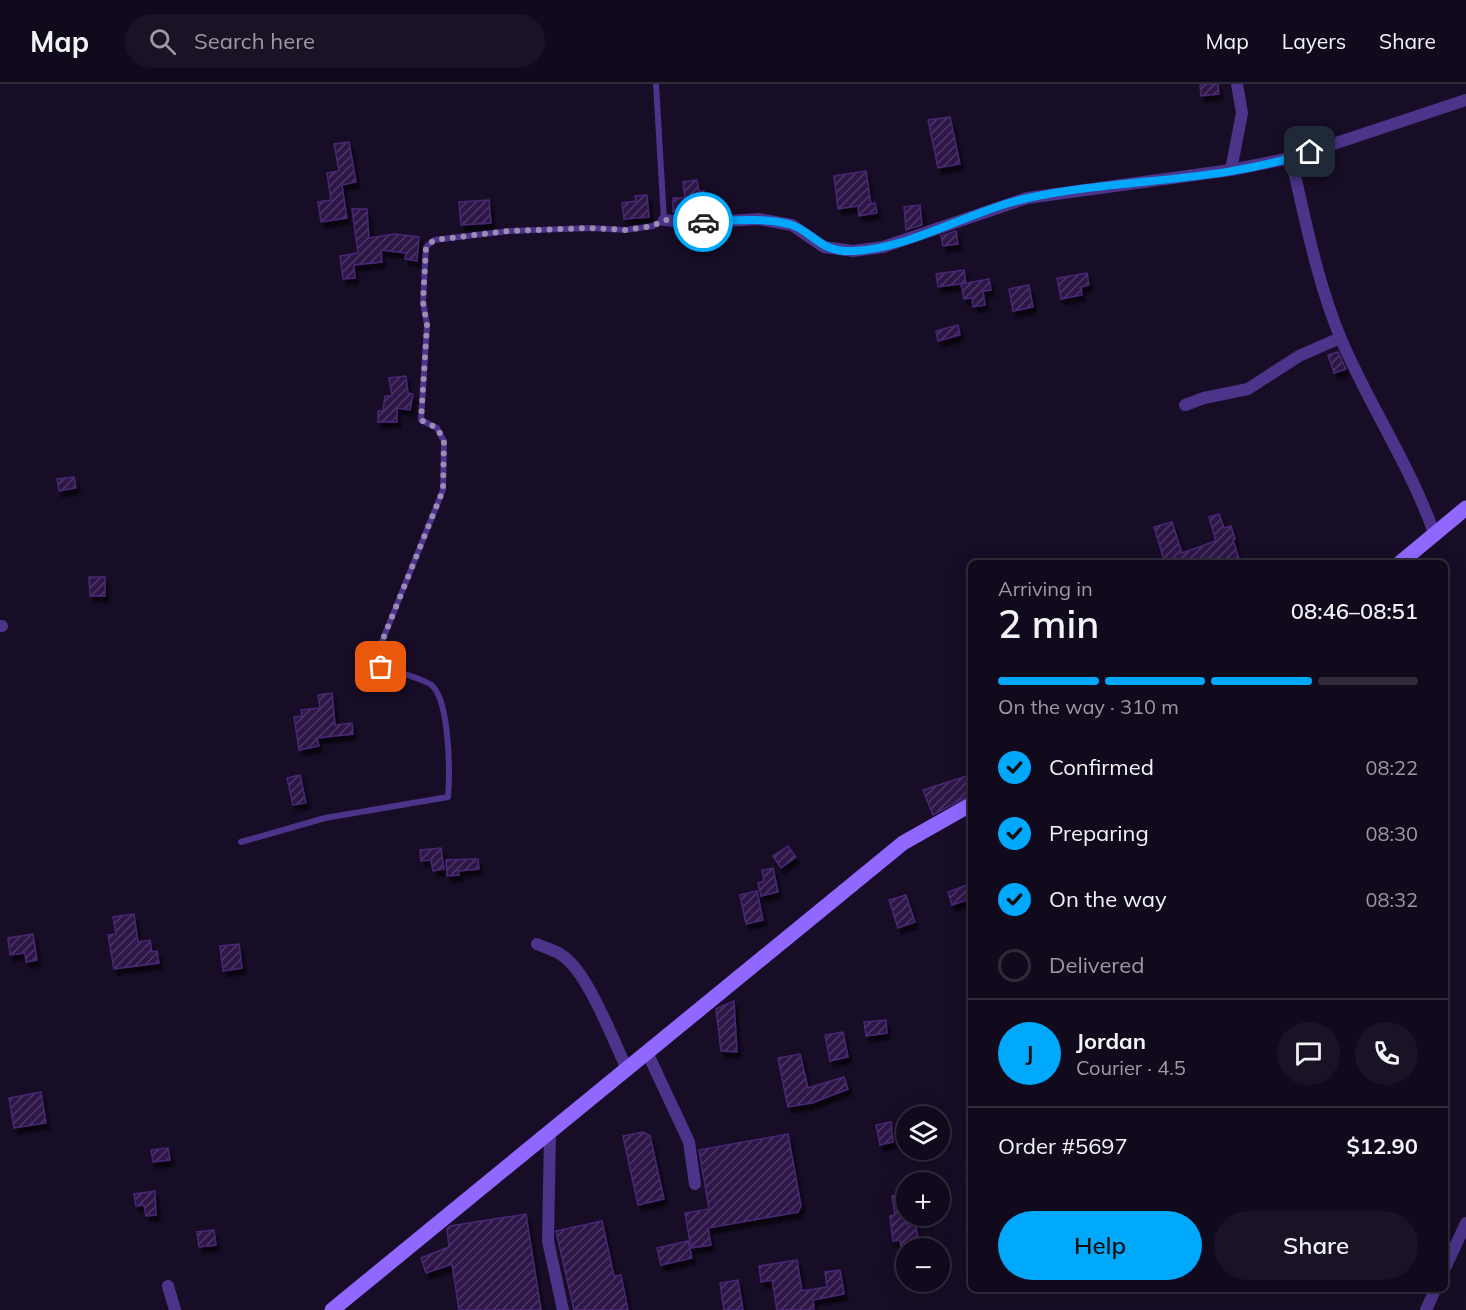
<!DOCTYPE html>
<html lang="en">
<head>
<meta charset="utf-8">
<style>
	body { margin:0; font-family:Mulish,sans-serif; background:#1a1325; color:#f1f3f6; height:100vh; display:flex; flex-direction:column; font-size:22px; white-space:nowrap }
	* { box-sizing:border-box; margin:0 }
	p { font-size:20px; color:#9c9aa3 }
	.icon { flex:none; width:33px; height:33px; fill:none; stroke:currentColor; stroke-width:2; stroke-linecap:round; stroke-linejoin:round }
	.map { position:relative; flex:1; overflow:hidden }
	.drawer { position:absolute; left:968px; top:476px; width:480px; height:732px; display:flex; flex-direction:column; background:#110a1c; border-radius:9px; box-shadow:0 6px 24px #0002,0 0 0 2px #302b3b }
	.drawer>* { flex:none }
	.controls { position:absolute; left:896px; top:1022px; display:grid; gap:12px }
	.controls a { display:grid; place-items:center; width:54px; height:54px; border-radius:50%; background:#110a1c; box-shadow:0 6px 24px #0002,0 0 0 2px #302b3b; font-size:30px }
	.pin { position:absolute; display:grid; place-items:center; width:51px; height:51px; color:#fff; margin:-26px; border-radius:12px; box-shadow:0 3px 9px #0006 }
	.courier { position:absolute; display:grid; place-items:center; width:60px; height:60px; margin:-30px; border:4px solid #00a8fc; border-radius:50%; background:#fff; color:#222; box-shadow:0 2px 8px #0007 }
	.summary em { font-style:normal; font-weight:600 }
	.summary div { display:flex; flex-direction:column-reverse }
	.summary { display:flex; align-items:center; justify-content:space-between; height:102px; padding:0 30px }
	h1 { font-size:39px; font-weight:600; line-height:45px }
	.bar { display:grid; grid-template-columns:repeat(4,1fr); gap:9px 6px; align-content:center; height:72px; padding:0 30px }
	.bar i { height:8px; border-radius:4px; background:#302b3b }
	.bar .active { background:#00a8fc }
	.bar p { grid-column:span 4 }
	.line { display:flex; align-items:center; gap:15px; padding:0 30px; border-top:2px solid #302b3b }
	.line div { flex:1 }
	.round { display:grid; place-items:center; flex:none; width:63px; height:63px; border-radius:32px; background:#1a1325 }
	ol { padding:0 30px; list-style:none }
	li { display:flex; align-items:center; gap:18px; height:66px }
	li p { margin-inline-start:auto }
	li .icon { padding:6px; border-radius:50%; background:#00a8fc; color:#111; stroke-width:4 }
	li:last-child { color:#9c9aa3 }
	li i { width:33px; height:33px; border:3px solid #302b3b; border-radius:50% }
	.cta { display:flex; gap:12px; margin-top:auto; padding:12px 30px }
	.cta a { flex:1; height:69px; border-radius:36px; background:#00a8fc; color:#111; font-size:24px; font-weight:600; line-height:69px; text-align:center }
	.cta a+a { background:#1a1325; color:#f1f3f6 }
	header { display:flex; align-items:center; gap:36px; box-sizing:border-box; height:84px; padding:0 30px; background:#110a1c; border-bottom:2px solid #302b3b }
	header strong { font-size:28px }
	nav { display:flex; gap:33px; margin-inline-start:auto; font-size:21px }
	.search { width:420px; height:54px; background:#1a1325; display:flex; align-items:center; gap:15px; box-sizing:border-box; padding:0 21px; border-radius:33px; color:#9c9aa3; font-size:22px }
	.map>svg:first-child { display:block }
	.building { fill:url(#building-hatch); stroke:#492776; stroke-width:1.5; filter:url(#shadow) }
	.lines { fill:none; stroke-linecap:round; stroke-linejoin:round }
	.service { stroke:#4b3489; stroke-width:6 }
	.minor { stroke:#4b3489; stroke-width:12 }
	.secondary { stroke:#9068ff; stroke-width:15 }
	.done { stroke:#9a8cb3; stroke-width:6; stroke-dasharray:0 10.8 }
	.route { stroke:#00a8fc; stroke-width:8 }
</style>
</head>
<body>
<header>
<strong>Map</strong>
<div class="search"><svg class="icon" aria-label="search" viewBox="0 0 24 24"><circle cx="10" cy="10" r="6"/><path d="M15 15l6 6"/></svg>Search here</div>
<nav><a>Map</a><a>Layers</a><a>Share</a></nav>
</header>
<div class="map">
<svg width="1466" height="1226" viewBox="0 0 1466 1226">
	<defs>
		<pattern id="building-hatch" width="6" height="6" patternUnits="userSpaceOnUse" patternTransform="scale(1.5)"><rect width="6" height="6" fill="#2d1748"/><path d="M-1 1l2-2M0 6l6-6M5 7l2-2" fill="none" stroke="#4b3863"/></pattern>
		<filter id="shadow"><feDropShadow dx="3.5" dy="6" stdDeviation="1.5" flood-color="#0009"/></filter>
	</defs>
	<rect width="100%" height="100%" fill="#170d26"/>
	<g class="building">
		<polygon points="1200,0 1218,0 1219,10 1201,12"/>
		<polygon points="950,33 960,80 938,84 928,36"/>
		<polygon points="349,58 356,98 342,101 347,134 321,138 318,118 331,116 327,89 339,87 334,60"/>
		<polygon points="866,87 871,120 875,119 877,129 859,132 858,122 838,125 834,92"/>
		<polygon points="697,96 699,107 704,107 704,129 673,128 673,114 685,114 683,98"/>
		<polygon points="647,111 649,133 624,135 622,119 636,117 635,112"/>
		<polygon points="489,116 491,139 461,141 459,118"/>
		<polygon points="920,121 922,141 906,146 904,123"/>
		<polygon points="352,125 367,125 369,154 395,150 419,153 417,177 405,175 406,169 381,166 382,178 354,181 355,194 343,195 340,172 358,169"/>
		<polygon points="956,147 958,160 943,162 941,152"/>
		<polygon points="964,186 966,199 938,203 936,190"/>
		<polygon points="1087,189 1089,201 1081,203 1082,211 1061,215 1057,194"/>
		<polygon points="989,195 991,206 983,207 985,221 973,223 972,214 964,215 961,200"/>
		<polygon points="1029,201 1033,223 1013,227 1009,205"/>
		<polygon points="958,241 960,251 938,257 936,247"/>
		<polygon points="1338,268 1346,285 1334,289 1328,271"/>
		<polygon points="406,292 408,309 413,310 410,326 397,324 397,338 378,338 378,327 383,327 385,312 392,312 389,294"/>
		<polygon points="74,393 76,404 59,407 57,395"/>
		<polygon points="1219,430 1224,444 1231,442 1235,455 1233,456 1240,478 1161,478 1164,476 1154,443 1172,438 1182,469 1216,457 1209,433"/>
		<polygon points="89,493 105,493 105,512 90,512"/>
		<polygon points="332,609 335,641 352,639 353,650 317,654 319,662 299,666 294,633 302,632 301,626 320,624 318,611"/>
		<polygon points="300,691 306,719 293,721 287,694"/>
		<polygon points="970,691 970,711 933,731 923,706"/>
		<polygon points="788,762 796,773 781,784 773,772"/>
		<polygon points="441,764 444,785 433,787 431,776 421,777 420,766"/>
		<polygon points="478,775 479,785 458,787 459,791 447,792 446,776"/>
		<polygon points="773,784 778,808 761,812 758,799 764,797 762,786"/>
		<polygon points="967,801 970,815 952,821 948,808"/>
		<polygon points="757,807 763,836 746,840 740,811"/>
		<polygon points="906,811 915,838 898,844 889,816"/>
		<polygon points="134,830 138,858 150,856 152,868 157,867 159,879 114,885 108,851 116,850 113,833"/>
		<polygon points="33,850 37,876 26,878 25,869 10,871 8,854"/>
		<polygon points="239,860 242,884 223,887 220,862"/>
		<polygon points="734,917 737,968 721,967 716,925"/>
		<polygon points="886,936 887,949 866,952 864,938"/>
		<polygon points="843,948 848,973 830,977 825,951"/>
		<polygon points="800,970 808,1004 844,993 848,1005 812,1019 788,1023 778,974"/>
		<polygon points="41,1008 46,1039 14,1044 9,1014"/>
		<polygon points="891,1038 893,1058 880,1061 876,1041"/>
		<polygon points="643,1048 650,1052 664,1115 638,1121 623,1052"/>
		<polygon points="788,1050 801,1122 798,1128 708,1144 711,1161 691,1164 685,1129 709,1125 699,1066"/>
		<polygon points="168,1064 170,1076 153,1078 151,1066"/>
		<polygon points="155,1107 156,1131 146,1132 144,1121 136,1122 134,1110"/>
		<polygon points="905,1110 906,1140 915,1139 918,1153 913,1154 915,1164 901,1164 900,1156 893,1157 890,1132 895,1131 892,1112"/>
		<polygon points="526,1130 541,1226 459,1226 452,1180 426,1189 421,1174 449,1163 447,1145 450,1142"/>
		<polygon points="602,1137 614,1192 621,1191 628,1226 574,1226 556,1147"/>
		<polygon points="214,1146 216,1161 199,1163 197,1148"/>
		<polygon points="688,1157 692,1174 661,1181 657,1164"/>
		<polygon points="797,1176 802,1207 827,1203 825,1188 840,1186 844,1210 813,1216 814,1226 777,1226 772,1196 761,1198 759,1182"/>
		<polygon points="738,1196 743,1226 724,1226 720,1199"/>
	</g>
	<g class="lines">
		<path class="service" d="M241,758L325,734L448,713C450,690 450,613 430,600C416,592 396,588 381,583L377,570L443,406L444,357L437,344L421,336L427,241L423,218L426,163L434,156L509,147L590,144L626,146L653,142L664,136L656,0"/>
		<g class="minor">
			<path d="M1291,74C1305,134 1317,198 1341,255C1369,321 1410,381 1434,449"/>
			<polyline points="1231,86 1291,74 1466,16"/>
			<polyline points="664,136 698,139 759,135 792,141 824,163 853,167 883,163 1027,114 1231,86 1242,29 1237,0"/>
			<polyline points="1185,321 1204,314 1248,305 1299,272 1340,254"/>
			<polyline points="0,542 2,542"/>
			<path d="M537,860C545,864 556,866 563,872C588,889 613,956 627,985"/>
			<polyline points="647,968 689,1058 695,1100"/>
			<polyline points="550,1048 548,1157 563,1226"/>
			<polyline points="1444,1186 1466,1139"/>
			<polyline points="168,1202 175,1226"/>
			<polyline points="1426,1226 1436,1204"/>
		</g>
		<g class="secondary">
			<polyline points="1401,478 1466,424"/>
			<polyline points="332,1226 903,759 970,721"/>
		</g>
	</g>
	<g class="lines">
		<polyline class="done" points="381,583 377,570 443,406 444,357 437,344 421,336 427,241 423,218 426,163 434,156 508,147 590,144 626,146 653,142 664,136 703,138"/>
		<path class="route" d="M703,138C732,137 760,133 789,140C814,147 818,169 854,167C913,164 971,126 1028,114C1121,94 1220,99 1310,68"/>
	</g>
</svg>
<div class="controls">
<a><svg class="icon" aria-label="layers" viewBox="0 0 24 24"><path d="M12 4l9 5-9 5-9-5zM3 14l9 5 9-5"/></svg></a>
<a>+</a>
<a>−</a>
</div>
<div class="pin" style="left:381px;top:583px;background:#ea580c"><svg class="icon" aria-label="bag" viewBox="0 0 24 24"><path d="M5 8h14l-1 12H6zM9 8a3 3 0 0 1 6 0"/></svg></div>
<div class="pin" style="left:1310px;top:68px;background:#1f2937"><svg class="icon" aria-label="home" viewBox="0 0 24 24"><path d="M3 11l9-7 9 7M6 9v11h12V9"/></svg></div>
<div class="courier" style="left:703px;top:138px"><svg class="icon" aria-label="car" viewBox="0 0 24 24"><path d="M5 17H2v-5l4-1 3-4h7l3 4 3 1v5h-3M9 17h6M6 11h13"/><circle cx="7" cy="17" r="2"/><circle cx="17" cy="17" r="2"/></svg></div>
<section class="drawer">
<div class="summary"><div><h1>2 min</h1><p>Arriving in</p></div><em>08:46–08:51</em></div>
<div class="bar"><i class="active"></i><i class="active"></i><i class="active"></i><i></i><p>On the way · 310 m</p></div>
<ol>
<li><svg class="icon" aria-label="check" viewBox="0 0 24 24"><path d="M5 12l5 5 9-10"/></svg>Confirmed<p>08:22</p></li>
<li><svg class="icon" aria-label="check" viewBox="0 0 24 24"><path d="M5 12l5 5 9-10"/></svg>Preparing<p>08:30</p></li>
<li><svg class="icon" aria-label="check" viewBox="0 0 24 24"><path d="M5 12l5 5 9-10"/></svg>On the way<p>08:32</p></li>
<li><i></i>Delivered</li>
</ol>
<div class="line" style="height:108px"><b class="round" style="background:#00a8fc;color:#111">J</b><div><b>Jordan</b><p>Courier · 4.5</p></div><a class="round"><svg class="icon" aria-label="chat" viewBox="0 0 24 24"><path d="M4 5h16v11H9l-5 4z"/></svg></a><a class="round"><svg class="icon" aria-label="phone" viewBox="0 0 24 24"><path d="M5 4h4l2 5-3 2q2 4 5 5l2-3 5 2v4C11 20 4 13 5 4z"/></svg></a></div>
<div class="line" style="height:78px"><div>Order #5697</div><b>$12.90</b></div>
<div class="cta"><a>Help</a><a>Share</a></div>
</section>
</div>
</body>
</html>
